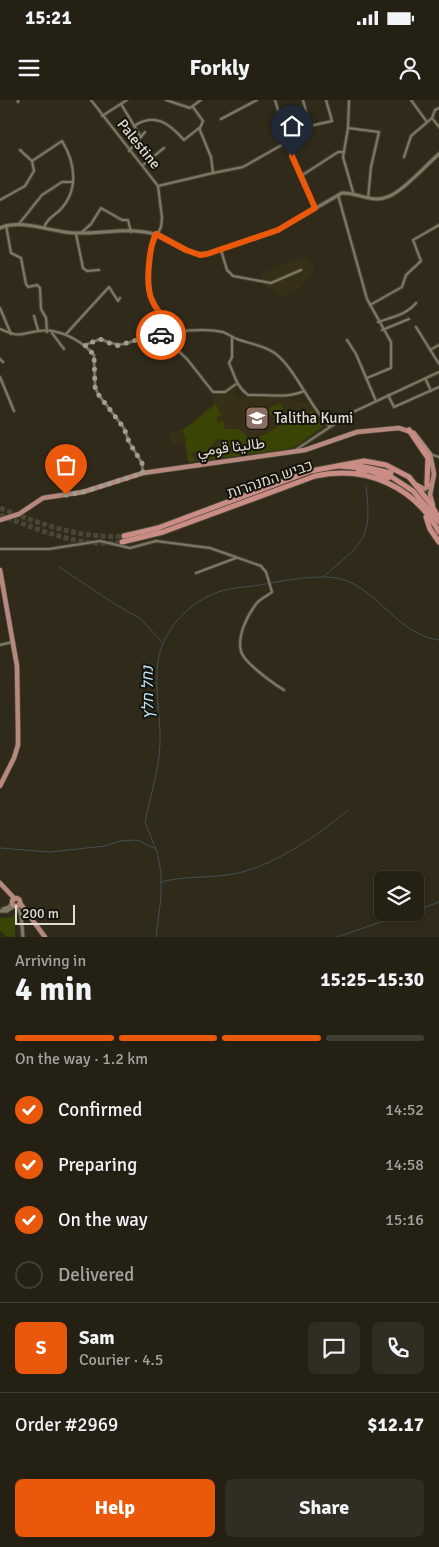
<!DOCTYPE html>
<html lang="en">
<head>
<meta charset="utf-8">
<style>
	body { margin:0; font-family:Signika,Vazirmatn,Heebo,sans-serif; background:#302d22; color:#f1f3f6; height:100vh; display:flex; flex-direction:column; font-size:19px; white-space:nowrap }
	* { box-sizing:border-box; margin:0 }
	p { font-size:16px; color:#a3a3a0 }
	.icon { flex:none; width:28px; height:28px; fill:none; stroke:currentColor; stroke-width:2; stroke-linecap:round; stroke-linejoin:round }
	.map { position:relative; height:837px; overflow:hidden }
	.drawer { display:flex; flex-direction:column; background:#242014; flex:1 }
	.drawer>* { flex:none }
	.controls { position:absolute; left:374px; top:771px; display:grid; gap:10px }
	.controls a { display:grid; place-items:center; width:50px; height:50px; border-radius:8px; background:#242014; box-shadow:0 1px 4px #0004,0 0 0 1px #413e34; font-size:25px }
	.scale { position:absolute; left:15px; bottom:12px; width:60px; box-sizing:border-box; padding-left:5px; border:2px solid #dfdcd1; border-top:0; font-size:14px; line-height:18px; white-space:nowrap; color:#dfdcd1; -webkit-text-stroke:4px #16130c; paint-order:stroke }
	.pin { position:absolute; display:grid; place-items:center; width:42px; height:42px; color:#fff; margin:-51px -21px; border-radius:50% 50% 50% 0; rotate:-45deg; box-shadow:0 0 5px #0007 }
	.pin .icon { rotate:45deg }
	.courier { position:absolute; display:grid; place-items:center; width:50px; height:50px; margin:-25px; border:4px solid #ea580c; border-radius:50%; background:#fff; color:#222; box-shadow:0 1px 6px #0007 }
	.headline em { font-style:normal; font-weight:800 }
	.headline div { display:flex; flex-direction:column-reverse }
	.headline { display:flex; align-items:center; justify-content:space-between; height:85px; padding:0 15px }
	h1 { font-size:32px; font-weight:800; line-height:38px }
	.bar { display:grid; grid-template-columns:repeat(4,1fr); gap:8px 5px; align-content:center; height:60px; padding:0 15px }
	.bar i { height:6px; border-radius:4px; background:#413e34 }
	.bar .on { background:#ea580c }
	.bar p { grid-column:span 4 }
	.line { display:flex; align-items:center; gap:12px; padding:0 15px; border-top:1px solid #413e34 }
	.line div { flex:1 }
	.round { display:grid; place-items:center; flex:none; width:52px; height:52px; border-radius:8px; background:#302d22 }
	ol { padding:0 15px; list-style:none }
	li { display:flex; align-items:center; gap:15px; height:55px }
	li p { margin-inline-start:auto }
	li .icon { padding:5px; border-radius:50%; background:#ea580c; color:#fff; stroke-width:4 }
	li:last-child { color:#a3a3a0 }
	li i { width:28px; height:28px; border:2px solid #413e34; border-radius:50% }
	.button { display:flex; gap:10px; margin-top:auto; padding:10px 15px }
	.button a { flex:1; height:58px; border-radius:8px; background:#ea580c; color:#fff; font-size:20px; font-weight:800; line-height:58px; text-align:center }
	.button a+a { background:#302d22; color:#f1f3f6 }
	.status { display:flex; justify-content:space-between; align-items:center; height:35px; padding:0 25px; background:#242014; direction:ltr }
	.status svg { height:14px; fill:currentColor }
	header { display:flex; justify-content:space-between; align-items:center; height:65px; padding:0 15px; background:#242014; font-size:22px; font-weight:800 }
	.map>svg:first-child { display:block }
	.built { fill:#372f18 }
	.green { fill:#3a4404 }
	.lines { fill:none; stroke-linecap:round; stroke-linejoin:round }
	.stream { stroke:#434f53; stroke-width:1 }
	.trunk-tunnel { stroke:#4a4535; stroke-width:5; stroke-dasharray:5 2.5; stroke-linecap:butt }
	.minor-casing { stroke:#4c4739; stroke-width:4 }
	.tertiary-casing { stroke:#4c4739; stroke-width:5 }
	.primary-casing { stroke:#4c4739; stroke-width:6 }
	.trunk-casing { stroke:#4c4739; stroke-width:7 }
	.minor { stroke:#7f7865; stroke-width:2 }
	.tertiary { stroke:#7f7865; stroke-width:3 }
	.primary { stroke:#b7887e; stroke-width:4.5 }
	.trunk { stroke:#ca8d86; stroke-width:5 }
	.done { stroke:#a29e91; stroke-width:5; stroke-dasharray:0 9 }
	.route { stroke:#ea580c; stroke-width:6 }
	.labels { text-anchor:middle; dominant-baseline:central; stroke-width:4; stroke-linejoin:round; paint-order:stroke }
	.street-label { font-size:15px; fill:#dfdcd1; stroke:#16130c }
	.poi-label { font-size:15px; fill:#dfdcd1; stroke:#16130c; text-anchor:start }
	.water-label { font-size:16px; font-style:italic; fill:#c2eaff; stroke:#16130c }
</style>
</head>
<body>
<div class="status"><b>15:21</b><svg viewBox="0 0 49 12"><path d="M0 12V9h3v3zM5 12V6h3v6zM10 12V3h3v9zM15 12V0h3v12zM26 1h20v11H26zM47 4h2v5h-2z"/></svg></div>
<header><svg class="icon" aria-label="menu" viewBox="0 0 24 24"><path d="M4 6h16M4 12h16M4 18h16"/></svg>Forkly<svg class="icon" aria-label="person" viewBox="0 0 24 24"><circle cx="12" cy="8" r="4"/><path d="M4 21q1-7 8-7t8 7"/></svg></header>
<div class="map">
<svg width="439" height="837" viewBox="0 0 439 837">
	<rect width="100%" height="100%" fill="#302a1a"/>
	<g class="built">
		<polygon points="305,155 315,168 300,189 283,197 267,188 260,174"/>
		<polygon points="231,289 238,298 266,295 310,303 325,326 296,348 283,352 188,363 184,344 171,345 168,333 183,329 214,303 212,296"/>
	</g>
	<g class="green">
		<polygon points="280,303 284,311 270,316 267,309"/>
		<polygon points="216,304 221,315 217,317 217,323 224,321 225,329 239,329 251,340 266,334 293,316 298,317 312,311 323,326 296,346 286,349 203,361 202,357 223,341 220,338 215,341 208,352 191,353 195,361 188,362 185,336 182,331"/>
		<polygon points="15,812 15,837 7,837 0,830 0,818 13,817"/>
	</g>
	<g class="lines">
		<g class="stream">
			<polyline points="59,467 113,503 141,519 161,541"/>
			<path d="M323,477C362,443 373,441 366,386"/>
			<polyline points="0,748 50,752 105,746 120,741 137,740 156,749"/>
			<path d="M161,782C186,775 212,779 238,773C275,765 320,734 348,710"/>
			<polyline points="415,811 439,802"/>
			<path d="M156,837L161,797V772L157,752L145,722C150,697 159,670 160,644C161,617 154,588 158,561C162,530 191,500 221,491C231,488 243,487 254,486C277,482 318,473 341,479C378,489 398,535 439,540"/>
			<polyline points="337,837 410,812"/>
		</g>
		<g class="trunk-tunnel">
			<path d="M0,408C41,424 79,439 124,436"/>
			<polyline points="425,409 427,385"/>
			<path d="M0,415C40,430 79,448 122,442"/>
		</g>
		<g class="minor-casing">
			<g id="minor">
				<polyline points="18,0 18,2"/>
				<polyline points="91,0 158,86 162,118 161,127 152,145 150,167 147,177 148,188 152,201 169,225 172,245 187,259 213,292 225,292 236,284"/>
				<polyline points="166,0 190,8 201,0"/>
				<polyline points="275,0 293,60 315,109"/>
				<polyline points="303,0 310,26"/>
				<polyline points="349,0 348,28 343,57 353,92"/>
				<polyline points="411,0 427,22"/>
				<polyline points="121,4 141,37"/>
				<polyline points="193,7 203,21 200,28"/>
				<polyline points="102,16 127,0"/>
				<polyline points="432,18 439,27"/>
				<polyline points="221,19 257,0"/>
				<path d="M134,26C154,12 169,23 184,40L199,28L211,57L213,73L243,67L287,42"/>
				<polyline points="348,28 379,32 371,67 368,98"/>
				<polyline points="285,39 310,26 332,21 326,0"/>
				<polyline points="129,51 145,32"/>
				<polyline points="404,57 411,36 432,18 435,10 439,8"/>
				<path d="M32,61L62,41C76,64 79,91 59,111C52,117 47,119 44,128"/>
				<polyline points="143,65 164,48"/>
				<polyline points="301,76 338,52 344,52"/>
				<polyline points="158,86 213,73"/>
				<polyline points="338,95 367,199 391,242 391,268 367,278"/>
				<polyline points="0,100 25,86 34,71 32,61 20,50"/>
				<polyline points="6,125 11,153 21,158 26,184 28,187 37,185 40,188 41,209 46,218 47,232"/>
				<polyline points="18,125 42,95 62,82 73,82"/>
				<polyline points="82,132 91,124 101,108 122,120 128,120 131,132"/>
				<polyline points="76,134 83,168 87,171 99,170"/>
				<polyline points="221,150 227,170 233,176 271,183 301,170"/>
				<polyline points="370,205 402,187 406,175 421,161 413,140 439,125"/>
				<polyline points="0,208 11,234"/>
				<polyline points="34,216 38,230"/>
				<path d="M378,222C392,217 406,215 416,203"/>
				<polyline points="416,227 439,264"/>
				<path d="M0,229C21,238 18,234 38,231C59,228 81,240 94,255L95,287L98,294L124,328L129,342L142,363L143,373"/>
				<polyline points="382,230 409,219"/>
				<polyline points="52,233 64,249"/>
				<polyline points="66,234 109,187 118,201 120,198"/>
				<path d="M232,237V257L229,263C235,276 236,286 248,295C266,294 287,299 304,291"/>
				<polyline points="347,240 356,254 376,301"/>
				<path d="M85,245L100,239C129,251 125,240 151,236C174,232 200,227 223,232C228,234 232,237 237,239C250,244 264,245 276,254C296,270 310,307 330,327"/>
				<polyline points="430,250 439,245"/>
				<polyline points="0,259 3,262"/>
				<polyline points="0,277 14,311"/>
				<polyline points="426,280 431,291"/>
				<polyline points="388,295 394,307 439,287"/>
				<polyline points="294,351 351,313 439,272"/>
				<polyline points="430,354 439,357"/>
				<path d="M0,449H49L100,441L130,448L156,441L210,448L261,466L266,472L272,492C267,496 260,499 256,504C247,516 237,536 241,551C243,562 274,584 284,590"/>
				<polyline points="196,473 236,458"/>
				<polyline points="0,545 12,542"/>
			</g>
		</g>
		<g class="tertiary-casing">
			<g id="tertiary">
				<path d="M0,128C23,118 52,133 76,133C102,134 131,126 157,135C174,140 187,156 207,154L278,130L342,93C356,92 369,102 384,98C400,95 426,65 439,54"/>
				<polyline points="17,806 21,815 23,837"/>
				<polyline points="3,809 9,807 12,803"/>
				<polyline points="0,811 7,811 15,806"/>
			</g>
		</g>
		<g class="primary-casing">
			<g id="primary">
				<polyline points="417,385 424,389 431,385"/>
				<polyline points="0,420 19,414 43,398 83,392 143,373 305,350 357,332 399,328 414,333 430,354 434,374 430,395 433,405"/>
				<polyline points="0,470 17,566 18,630 18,645 14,658 0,686"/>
				<polyline points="0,783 15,799"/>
				<circle cx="16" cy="802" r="4"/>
				<polyline points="20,803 45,837"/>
			</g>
		</g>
		<g class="trunk-casing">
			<g id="trunk">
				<polyline points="409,330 428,358 427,384"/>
				<polyline points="340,366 362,368"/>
				<polyline points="360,366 391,373"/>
				<polyline points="358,370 370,371 388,378"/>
				<polyline points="387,374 413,391 439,422"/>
				<polyline points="426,417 430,429 439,442"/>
				<polyline points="124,436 158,428 311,371 364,361 386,365 409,377 430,403 439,418"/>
				<path d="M122,442L163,432L315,376C366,365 414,386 439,432"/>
			</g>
		</g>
		<use href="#minor" class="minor"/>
		<use href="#tertiary" class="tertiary"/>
		<use href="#primary" class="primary"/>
		<use href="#trunk" class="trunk"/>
	</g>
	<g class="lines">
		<polyline class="done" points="66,395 83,392 143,373 142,363 129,342 124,328 98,294 95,287 94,255 85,245 100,239 116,246 150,236 161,235"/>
		<path class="route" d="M161,235L170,234C169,220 157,213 152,200C145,186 149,147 156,134L186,150L200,155L207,154L278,130L315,108L292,56"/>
	</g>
	<defs>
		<g id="school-square" transform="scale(1.25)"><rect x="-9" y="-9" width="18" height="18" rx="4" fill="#8d6e63" stroke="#16130c"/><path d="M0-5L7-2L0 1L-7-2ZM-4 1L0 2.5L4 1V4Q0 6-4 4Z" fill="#fff"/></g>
	</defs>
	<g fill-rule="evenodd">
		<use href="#school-square" x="257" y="318"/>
	</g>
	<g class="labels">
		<g class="street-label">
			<text transform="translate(139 44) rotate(51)">Palestine</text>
			<text transform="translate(231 347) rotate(-7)">طاليثا قومي</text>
			<text transform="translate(270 379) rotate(-19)">כביש המנהרות</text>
		</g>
		<g class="poi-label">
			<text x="274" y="318">Talitha Kumi</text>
		</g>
		<g class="water-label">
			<text transform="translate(148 593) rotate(-91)">נחל חלץ</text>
		</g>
	</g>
</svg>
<div class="controls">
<a><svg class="icon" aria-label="layers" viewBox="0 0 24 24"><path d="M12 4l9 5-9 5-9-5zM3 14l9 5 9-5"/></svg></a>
</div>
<div class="scale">200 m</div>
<div class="pin" style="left:66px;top:395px;background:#ea580c"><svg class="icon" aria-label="bag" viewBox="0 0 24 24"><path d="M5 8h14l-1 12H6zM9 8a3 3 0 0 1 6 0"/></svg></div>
<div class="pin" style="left:292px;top:56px;background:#1f2937"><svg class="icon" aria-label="home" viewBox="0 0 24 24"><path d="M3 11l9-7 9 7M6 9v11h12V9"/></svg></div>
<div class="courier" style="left:161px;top:235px"><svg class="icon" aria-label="car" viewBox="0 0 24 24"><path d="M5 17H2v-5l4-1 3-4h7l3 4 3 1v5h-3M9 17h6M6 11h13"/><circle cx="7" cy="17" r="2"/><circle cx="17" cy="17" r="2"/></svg></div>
</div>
<section class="drawer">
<div class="headline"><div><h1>4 min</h1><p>Arriving in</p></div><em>15:25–15:30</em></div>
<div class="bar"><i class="on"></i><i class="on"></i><i class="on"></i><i></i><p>On the way · 1.2 km</p></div>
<ol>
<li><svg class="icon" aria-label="check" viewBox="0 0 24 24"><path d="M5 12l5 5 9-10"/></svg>Confirmed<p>14:52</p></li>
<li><svg class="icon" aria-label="check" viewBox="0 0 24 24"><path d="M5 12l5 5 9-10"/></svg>Preparing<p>14:58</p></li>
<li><svg class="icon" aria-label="check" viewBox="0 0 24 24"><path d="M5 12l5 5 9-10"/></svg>On the way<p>15:16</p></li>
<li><i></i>Delivered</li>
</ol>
<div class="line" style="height:90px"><b class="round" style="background:#ea580c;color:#fff">S</b><div><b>Sam</b><p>Courier · 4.5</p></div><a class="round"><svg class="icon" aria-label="chat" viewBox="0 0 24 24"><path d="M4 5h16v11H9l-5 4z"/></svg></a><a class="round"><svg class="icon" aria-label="phone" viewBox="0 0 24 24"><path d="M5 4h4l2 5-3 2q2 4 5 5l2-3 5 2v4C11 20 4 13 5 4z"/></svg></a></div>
<div class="line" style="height:65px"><div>Order #2969</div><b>$12.17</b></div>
<div class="button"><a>Help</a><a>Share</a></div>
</section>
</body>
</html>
